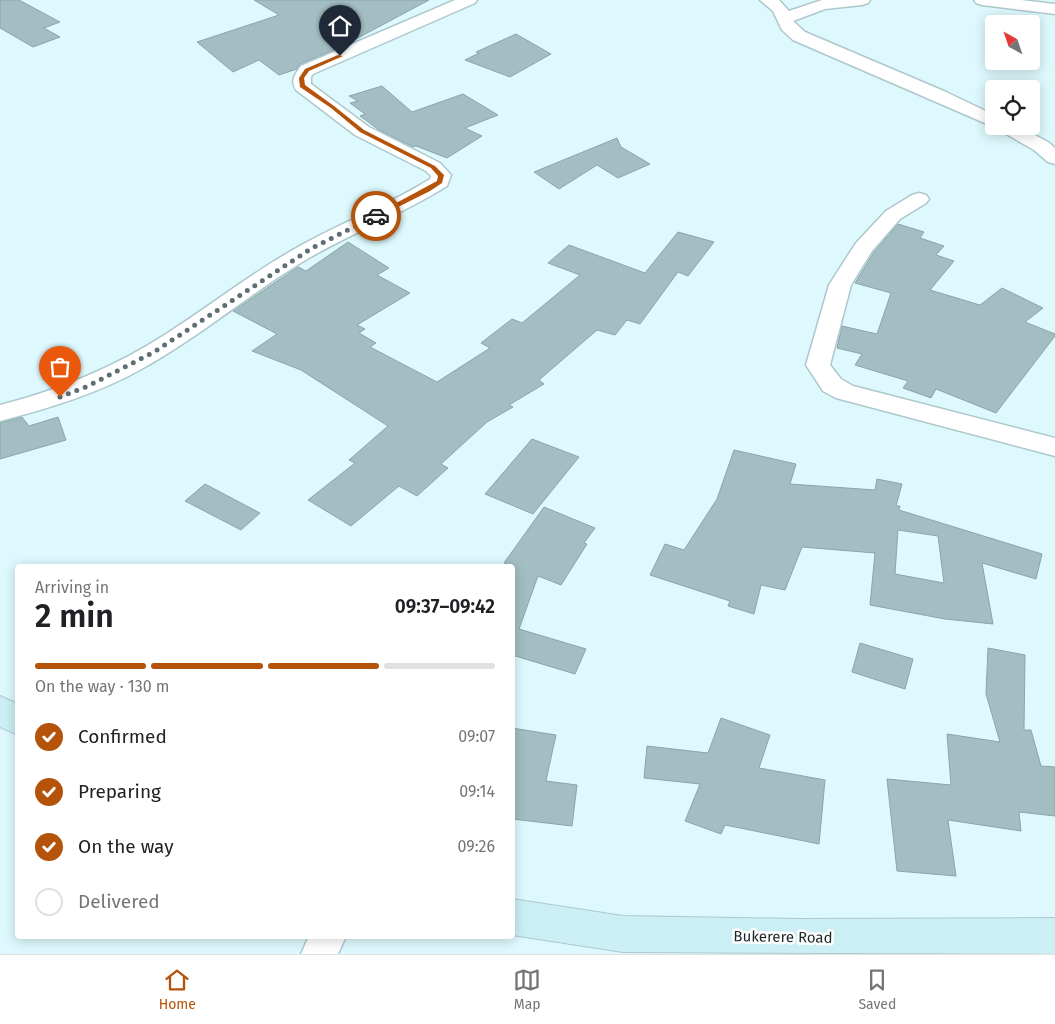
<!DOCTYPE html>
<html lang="en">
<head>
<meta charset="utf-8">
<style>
	body { margin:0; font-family:"Fira Sans",sans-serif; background:#f6f6f6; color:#202124; height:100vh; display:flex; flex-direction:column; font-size:19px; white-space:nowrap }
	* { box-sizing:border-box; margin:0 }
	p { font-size:16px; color:#757577 }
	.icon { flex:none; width:28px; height:28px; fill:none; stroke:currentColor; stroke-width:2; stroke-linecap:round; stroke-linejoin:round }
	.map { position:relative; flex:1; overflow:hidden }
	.side { position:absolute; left:15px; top:564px; width:500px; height:375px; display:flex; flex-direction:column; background:#fff; border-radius:5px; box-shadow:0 2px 12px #0003 }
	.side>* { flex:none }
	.needle { width:32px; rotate:320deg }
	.fabs { position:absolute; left:985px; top:15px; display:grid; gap:10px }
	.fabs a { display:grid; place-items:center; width:55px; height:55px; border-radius:5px; background:#fff; box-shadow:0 2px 12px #0003; font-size:25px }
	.pin { position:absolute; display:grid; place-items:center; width:42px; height:42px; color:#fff; margin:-51px -21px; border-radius:50% 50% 50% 0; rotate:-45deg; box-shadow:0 0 5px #0007 }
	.pin .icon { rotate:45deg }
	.courier { position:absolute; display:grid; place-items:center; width:50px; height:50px; margin:-25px; border:4px solid #b45309; border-radius:50%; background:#fff; color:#222; box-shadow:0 1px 6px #0007 }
	.summary em { font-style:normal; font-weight:600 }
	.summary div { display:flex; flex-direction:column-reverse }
	.summary { display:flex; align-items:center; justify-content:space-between; height:85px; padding:0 20px }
	h1 { font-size:32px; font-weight:600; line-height:38px }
	.bar { display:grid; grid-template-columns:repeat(4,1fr); gap:8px 5px; align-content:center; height:60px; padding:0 20px }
	.bar i { height:6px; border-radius:4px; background:#e0e0e0 }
	.bar .on { background:#b45309 }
	.bar p { grid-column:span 4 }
	ol { padding:0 20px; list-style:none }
	li { display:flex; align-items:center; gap:15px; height:55px }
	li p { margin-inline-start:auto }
	li .icon { padding:5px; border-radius:50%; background:#b45309; color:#fff; stroke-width:4 }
	li:last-child { color:#757577 }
	li i { width:28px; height:28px; border:2px solid #e0e0e0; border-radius:50% }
	.tab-bar { display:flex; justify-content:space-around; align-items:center; height:70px; border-top:1px solid #e0e0e0; background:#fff; font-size:14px; color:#757577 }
	.tab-bar a { display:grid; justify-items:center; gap:2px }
	.tab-bar .on { color:#b45309 }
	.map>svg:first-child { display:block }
	.building { fill:#a2bec2; stroke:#8aa5a8; fill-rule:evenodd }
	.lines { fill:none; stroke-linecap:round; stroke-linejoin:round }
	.street-casing { stroke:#adc8cc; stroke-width:3 }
	.secondary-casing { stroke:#adc8cc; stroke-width:2 }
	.street { fill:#fff; fill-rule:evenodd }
	.secondary { fill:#cbeff4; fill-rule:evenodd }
	.route { fill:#b45309 }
	.done { stroke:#5f6f72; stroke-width:5; stroke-dasharray:0 9 }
	.labels { text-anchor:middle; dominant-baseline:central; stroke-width:5; stroke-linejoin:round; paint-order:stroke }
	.near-street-label { font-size:15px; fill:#1b2527; stroke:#fff }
</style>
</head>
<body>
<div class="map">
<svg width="1055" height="954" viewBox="0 0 1055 954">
	<rect width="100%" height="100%" fill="#ddf9fd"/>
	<g class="building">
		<polygon points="0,0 19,0 60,22 44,28 60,37 33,47 0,28"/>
		<polygon points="254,0 429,0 341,47 300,64 297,69 279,75 259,60 233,72 197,42 279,15"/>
		<polygon points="516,34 551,54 510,77 465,60 479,53 476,52"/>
		<polygon points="382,86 412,112 463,94 498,115 465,128 482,136 447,158 416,146 413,147 379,130 360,116 365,114 350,103 358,101 349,96"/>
		<polygon points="617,138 621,147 650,164 618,178 597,165 559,189 534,172"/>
		<polygon points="898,224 924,232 920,238 944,246 936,255 954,261 930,290 980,305 1002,288 1043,308 1025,322 1055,334 1055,336 996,413 936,389 931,398 903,388 908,381 855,365 862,354 837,348 842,326 877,334 891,293 855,283 874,252"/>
		<polygon points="678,232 714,242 688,276 678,272 640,324 627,320 615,335 597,330 539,380 544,384 509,405 513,407 487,422 441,464 448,468 417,496 399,486 351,526 308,500 355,463 349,460 388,426 301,370 252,351 277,334 233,311 298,267 306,271 348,242 389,268 377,275 410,293 357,325 365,329 359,333 376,343 370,347 437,382 490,348 481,343 512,319 522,323 580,275 548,263 569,245 645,273"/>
		<polygon points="22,417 29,426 58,417 66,440 0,459 0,423"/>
		<polygon points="532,439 579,457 533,514 485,494"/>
		<path d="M734,450L796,464L790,484L875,490L877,479L902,484L896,506H900L899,510L1042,554L1036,579L982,563L993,624L945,619L870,605L875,553L802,547L785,590L761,585L754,614L728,606L730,601L650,575L665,544L684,550L717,499ZM898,530L938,536L944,583L895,574Z"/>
		<polygon points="205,484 260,513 241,530 185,501"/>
		<polygon points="544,507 595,528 584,543 587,544 561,585 538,576 519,629 586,649 575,674 512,655 512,566 504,563"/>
		<polygon points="860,643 913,659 905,689 852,672"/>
		<polygon points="988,648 1025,655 1024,730 1031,730 1041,766 1055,767 1055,816 1019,812 1021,831 948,820 956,876 897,871 887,779 951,785 947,734 1000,742 986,694"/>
		<polygon points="721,718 770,735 759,768 825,780 819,844 725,825 721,834 685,821 700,784 644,778 647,746 708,753"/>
		<polygon points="512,728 556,735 546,781 577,785 572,826 512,819"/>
	</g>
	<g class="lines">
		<g class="street-casing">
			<g id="street">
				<path d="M455,0H477L475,3L313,74L311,77V84L369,127L440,163L451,175L447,186C400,216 347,234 299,264C247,296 199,337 145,367C100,393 50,408 0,421V405C59,390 115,367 166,334C207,308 245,278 286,254C332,226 384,208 430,179L431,176L426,171L355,135L296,90C290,81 295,74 301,66Z"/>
				<polygon points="760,0 779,0 789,11 822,0 870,0 868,3 862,5 825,9 793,21 805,32 946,92 994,115 994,126 1017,126 1048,142 1055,148 1055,164 1048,162 1034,150 994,127 793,40 782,30 773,11"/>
				<polygon points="974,0 1021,0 1055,4 1055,14 982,5 976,3"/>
				<polygon points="919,193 926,195 929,199 926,203 900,219 872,251 851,285 830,365 841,379 853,386 1055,438 1055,456 836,398 823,391 806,365 829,285 856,243 886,211 912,195"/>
				<polygon points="309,936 346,936 338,954 301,954"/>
			</g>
		</g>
		<g class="secondary-casing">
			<g id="secondary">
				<polygon points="0,696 18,704 18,735 0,727"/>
				<polygon points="512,899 623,916 799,919 1055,918 1055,954 623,952 512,935"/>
			</g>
		</g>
		<use href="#street" class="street"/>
		<use href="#secondary" class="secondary"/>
	</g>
	<polygon class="route" points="338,55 343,56 309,71 304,78 305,85 334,106 364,130 435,166 444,175 442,183 430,191 376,218 373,216 374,215 437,181 438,176 431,168 360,132 331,108 300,87 299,78 305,69"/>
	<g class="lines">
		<polyline class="done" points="60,397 88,386 154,352 312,248 376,216"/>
	</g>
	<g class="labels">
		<g class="near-street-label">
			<text transform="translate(783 937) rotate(1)">Bukerere Road</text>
		</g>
	</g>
</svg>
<div class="fabs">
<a><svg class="needle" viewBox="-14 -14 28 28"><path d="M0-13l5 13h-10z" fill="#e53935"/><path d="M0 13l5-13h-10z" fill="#757577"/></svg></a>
<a><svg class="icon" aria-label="locate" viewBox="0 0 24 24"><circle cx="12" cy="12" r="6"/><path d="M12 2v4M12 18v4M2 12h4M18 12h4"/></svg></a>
</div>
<div class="pin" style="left:60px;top:397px;background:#ea580c"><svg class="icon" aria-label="bag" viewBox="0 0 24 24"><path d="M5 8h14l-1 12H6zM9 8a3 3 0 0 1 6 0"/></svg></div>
<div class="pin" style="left:340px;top:56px;background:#1f2937"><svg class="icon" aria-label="home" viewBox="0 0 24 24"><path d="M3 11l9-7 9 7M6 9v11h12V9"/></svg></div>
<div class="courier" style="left:376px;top:216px"><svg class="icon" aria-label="car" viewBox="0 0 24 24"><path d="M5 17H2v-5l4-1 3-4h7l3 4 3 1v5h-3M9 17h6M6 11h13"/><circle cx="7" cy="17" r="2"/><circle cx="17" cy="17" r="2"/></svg></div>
<section class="side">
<div class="summary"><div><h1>2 min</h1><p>Arriving in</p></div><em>09:37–09:42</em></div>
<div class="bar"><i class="on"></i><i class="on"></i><i class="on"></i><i></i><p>On the way · 130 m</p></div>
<ol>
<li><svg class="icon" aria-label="check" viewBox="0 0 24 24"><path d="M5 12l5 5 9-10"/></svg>Confirmed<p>09:07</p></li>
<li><svg class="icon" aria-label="check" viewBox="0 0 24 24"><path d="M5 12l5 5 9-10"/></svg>Preparing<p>09:14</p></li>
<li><svg class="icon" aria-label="check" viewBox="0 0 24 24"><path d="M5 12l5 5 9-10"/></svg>On the way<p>09:26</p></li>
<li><i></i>Delivered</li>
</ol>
</section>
</div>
<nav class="tab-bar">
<a class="on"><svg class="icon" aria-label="home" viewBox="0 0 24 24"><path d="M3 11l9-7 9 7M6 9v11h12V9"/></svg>Home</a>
<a><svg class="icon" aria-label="map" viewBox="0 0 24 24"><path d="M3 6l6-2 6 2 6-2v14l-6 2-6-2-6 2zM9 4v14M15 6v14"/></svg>Map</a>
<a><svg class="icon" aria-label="saved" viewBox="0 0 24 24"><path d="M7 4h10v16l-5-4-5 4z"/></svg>Saved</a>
</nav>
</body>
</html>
